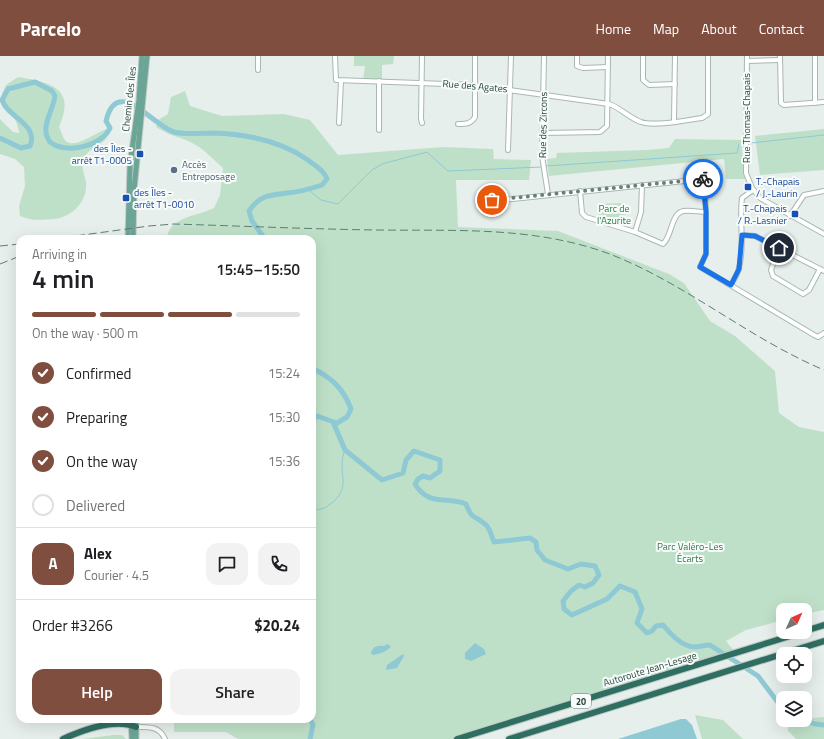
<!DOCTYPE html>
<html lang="en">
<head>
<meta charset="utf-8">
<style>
	body { margin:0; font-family:"Titillium Web",sans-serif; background:#f2f2f2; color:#202124; height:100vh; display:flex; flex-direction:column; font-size:15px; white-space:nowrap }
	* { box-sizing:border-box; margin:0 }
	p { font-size:13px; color:#757577 }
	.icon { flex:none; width:22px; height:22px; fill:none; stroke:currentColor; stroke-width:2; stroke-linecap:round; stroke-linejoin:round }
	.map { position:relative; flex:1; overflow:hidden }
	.details { position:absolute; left:16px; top:179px; width:300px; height:488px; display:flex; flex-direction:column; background:#fff; border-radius:12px; box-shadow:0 4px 16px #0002 }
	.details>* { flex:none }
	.needle { width:26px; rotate:45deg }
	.buttons { position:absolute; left:776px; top:547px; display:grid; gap:8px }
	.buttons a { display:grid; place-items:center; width:36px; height:36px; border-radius:8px; background:#fff; box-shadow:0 4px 16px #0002; font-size:20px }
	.pin { position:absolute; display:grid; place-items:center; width:34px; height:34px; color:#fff; margin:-17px; border:2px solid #fff; border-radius:50%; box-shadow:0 1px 4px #0007 }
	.courier { position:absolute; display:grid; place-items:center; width:40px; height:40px; margin:-20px; border:3px solid #1a73e8; border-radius:50%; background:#fff; color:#222; box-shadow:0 1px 5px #0007 }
	.summary em { font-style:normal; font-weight:600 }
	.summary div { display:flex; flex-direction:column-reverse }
	.summary { display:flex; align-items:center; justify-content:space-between; height:68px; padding:0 16px }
	h1 { font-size:26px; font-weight:600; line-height:30px }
	.bar { display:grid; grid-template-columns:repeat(4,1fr); gap:6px 4px; align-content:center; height:48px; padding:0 16px }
	.bar i { height:5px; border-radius:3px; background:#e0e0e0 }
	.bar .current { background:#7f4e3f }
	.bar p { grid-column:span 4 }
	.line { display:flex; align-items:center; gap:10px; padding:0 16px; border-top:1px solid #e0e0e0 }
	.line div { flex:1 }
	.round { display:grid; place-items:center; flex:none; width:42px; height:42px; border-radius:12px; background:#f2f2f2 }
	ol { padding:0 16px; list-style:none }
	li { display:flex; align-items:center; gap:12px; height:44px }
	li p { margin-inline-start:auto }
	li .icon { padding:4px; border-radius:50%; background:#7f4e3f; color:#fff; stroke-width:4 }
	li:last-child { color:#757577 }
	li i { width:22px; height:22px; border:2px solid #e0e0e0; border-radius:50% }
	.action { display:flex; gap:8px; margin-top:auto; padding:8px 16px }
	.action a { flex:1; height:46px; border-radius:12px; background:#7f4e3f; color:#fff; font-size:16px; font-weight:600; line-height:46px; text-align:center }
	.action a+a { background:#f2f2f2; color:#202124 }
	header { display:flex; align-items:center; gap:24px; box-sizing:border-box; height:56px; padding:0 20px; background:#7f4e3f; color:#fff }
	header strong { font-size:19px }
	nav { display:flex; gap:22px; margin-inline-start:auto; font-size:14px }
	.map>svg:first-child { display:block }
	.green { fill:#bfe0c8 }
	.water { fill:#8ec9d4 }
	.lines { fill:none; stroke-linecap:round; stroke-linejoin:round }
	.stream { stroke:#8ec9d4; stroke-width:1 }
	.river { stroke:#8ec9d4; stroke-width:5 }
	.minor-casing { stroke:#a8b8b2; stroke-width:6 }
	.major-casing { stroke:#c2cac8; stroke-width:7 }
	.highway-casing { stroke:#c2cac8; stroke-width:8 }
	.minor { stroke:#fff; stroke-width:4 }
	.major { stroke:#6aa596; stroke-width:5 }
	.highway { stroke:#2f6f62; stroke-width:6 }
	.rail { stroke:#5f7d75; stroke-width:1; stroke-dasharray:8 4; stroke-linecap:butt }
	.done { stroke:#687f78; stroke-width:4; stroke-dasharray:0 7.2 }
	.route { stroke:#1a73e8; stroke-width:5 }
	.transit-dot { fill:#1a4fb4; stroke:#f7fbf9; stroke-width:1.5 }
	.service-dot { fill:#5c6f8a; stroke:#f7fbf9; stroke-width:1.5 }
	.labels { text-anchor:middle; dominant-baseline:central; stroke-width:4; stroke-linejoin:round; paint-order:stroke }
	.shield { fill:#f7fbf9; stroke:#637a73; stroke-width:1 }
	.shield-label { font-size:9px; font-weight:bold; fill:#24423a }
	.street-label { font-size:10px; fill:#24423a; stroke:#f7fbf9 }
	.transit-label { font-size:10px; fill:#164399; stroke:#f7fbf9; text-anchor:end }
	.service-label { font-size:10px; fill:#4e5e75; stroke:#f7fbf9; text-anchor:start }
	.park-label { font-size:10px; fill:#2d7a4b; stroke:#f7fbf9 }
</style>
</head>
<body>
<header>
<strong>Parcelo</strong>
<nav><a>Home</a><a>Map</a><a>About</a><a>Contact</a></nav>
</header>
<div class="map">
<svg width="824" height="683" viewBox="0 0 824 683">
	<rect width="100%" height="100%" fill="#e6efeb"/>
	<g class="green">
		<polygon points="354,0 394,0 393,8 382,9 382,25 363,25 365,10 354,10"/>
		<path d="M18,21C50,26 77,32 59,71C61,74 62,80 64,83C73,96 97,75 107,73L109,76C106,89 93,89 86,99C79,108 84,116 86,126C88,145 72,162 53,163C43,164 30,165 20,160L19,150L25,130L24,111L15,103L0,98V63L13,76L19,77C18,61 6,54 2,38L6,29Z"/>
		<path d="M185,35L190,50L222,60L284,58L310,64L338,99L443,91L493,93L494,103L531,104L529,124H456L458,171L558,175L669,218L684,227L710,265L735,280L775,315L779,357L799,371L824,376V554L805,558V554H783V564L746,574L726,585L736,597L457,683H238L226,676H174V663H312V183H167C168,161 198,160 214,152L220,139L223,112C212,102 202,91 188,85C175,80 169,79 156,71L158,64L168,58L171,41Z"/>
		<polygon points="824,73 824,114 760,119 755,80"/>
		<polygon points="675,83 741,84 745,123 726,123 724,103 549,120 547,103 556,102 557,97 646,94 669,92"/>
		<polygon points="625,147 625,157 621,171 598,163 599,148"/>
		<polygon points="695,659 723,664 743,683 702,683"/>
		<polygon points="824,661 824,683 796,683 788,675 788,667 790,664"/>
		<polygon points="114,679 122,679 126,683 82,683"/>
	</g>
	<g class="water">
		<polygon points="475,587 484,593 486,598 471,605 465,603 465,597"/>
		<path d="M388,588L391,591L384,596L374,599L371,598C372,590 378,589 384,590Z"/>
		<polygon points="403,598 404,600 397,612 386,614 387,609"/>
		<polygon points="681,663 686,663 692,669 697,683 618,683"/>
	</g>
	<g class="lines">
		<g class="stream">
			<polyline points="751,87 824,79"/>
			<polyline points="546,110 737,97 739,88"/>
			<polyline points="310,133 311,136 321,144 338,148 372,114 382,108 427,96 448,115 541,111"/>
			<path d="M312,452C318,455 324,453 329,449C355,431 335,416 345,394"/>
		</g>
		<g class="river">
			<path d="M0,82L21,92L30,90C39,68 8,62 2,44L8,33L35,26L52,35L55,40C53,56 39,71 50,86C66,99 102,90 110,72L106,65C117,19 152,69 174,76C185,79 201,77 213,77C246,78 281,85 308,104C315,110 324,114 327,123L322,129C310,133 299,136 287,137C270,139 260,139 249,155L252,165L265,183"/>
			<path d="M312,312C332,322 343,332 351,353L347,361L337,367L317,360L312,365"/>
			<path d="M333,366L345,394L382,424L403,417L406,404L414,395L440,404V415L430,422L423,420L418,423L415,428C429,451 446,440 466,448C473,466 475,458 486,469C491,474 491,480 494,486L530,482L536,486L537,494L545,504L568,513L581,508L595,510L599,519L593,527L585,531L579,529L571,535L563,545L564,553L572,559L607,543L620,530L635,536L642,553L637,567L647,577L652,575L656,570L663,569C671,578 681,590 694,591C699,591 705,589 710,589L758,620L783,653"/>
			<polyline points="804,664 815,668 824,669"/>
			<polyline points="310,683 313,669 310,663"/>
		</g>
		<g class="minor-casing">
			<g id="minor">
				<path d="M335,0L336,24L473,29L609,48C621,52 629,62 641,66C654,71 687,64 702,62L708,58V0"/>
				<polyline points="422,0 421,63 422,67"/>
				<polyline points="544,0 542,100 548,138"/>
				<polyline points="577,0 577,10 583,12 608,11"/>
				<polyline points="643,0 643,24 649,29 675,28"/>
				<polyline points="747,0 746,117 752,132 760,142 824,178"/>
				<polyline points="780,0 781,47 784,49 824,46"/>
				<polyline points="747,5 780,4"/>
				<polyline points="258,14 258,0"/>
				<polyline points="379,25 379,74"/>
				<polyline points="815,47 815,0"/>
				<polyline points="674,65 675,0"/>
				<polyline points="339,67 341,25"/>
				<path d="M458,68C466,68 471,68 475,61V0"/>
				<polyline points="543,77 600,76 607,70 608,0"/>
				<polyline points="508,94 511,0"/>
				<path d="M580,135L582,157L586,161L635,176L663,188C672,181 671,156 684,155C691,154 699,156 706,156"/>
				<polyline points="483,146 704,123 706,156 706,198 700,211 814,279 818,281 824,277"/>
				<polyline points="790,160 804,139 824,135"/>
				<polyline points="635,176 641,156 642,129"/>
				<polyline points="742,179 755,180 824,215"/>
				<polyline points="779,192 771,214 773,220 803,238 809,234 820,213"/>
				<path d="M731,229C733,224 738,218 739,212C745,189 739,165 742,142L753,134"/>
				<path d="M136,671C149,671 159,670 165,683"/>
			</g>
		</g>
		<g class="major-casing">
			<g id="major">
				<polyline points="128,183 130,109 139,44 142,0"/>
				<polyline points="133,183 134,134 147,0"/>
				<polyline points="131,663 132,683"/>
				<polyline points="136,663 136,683"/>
			</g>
		</g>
		<g class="highway-casing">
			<g id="highway">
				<polyline points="805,575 824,569"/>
				<path d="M63,683C83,674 115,662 136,671"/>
				<polyline points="457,683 803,576"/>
				<polyline points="509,683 824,585"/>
			</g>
		</g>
		<use href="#minor" class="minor"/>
		<use href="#major" class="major"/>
		<use href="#highway" class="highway"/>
		<g class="rail">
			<path d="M53,183L149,170L174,168C241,170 309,173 376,174C454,175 532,170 607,197C684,226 748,282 824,314"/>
			<polyline points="0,190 20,188"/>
			<polyline points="0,208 20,200"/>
		</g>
	</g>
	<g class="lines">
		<polyline class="done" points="492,144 703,123"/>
		<polyline class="route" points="703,123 706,156 706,198 700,211 731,229 739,213 742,179 755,180 779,192"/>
	</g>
	<g class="transit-dot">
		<rect x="136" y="94" width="8" height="8" rx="2"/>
		<rect x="744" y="127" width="8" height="8" rx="2"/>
		<rect x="122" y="138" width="8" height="8" rx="2"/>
		<rect x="791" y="154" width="8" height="8" rx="2"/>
	</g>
	<circle class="service-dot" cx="174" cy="114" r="4"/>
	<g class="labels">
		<rect class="shield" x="571" y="638" width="20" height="14" rx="3"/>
		<g class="shield-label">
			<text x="581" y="645">20</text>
		</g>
		<g class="street-label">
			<text transform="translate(475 30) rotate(5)">Rue des Agates</text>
			<text transform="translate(129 43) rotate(-84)">Chemin des Îles</text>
			<text transform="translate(746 62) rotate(-90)">Rue Thomas-Chapais</text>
			<text transform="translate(543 69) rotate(-89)">Rue des Zircons</text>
			<text transform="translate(650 613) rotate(-17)">Autoroute Jean-Lesage</text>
		</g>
		<g class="transit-label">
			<text x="132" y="92">des Îles -<tspan x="132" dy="12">arrêt T1-0005</tspan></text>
			<text x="756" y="125" text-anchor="start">T.-Chapais<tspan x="756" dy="12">/ J.-Laurin</tspan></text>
			<text x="134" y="136" text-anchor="start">des Îles -<tspan x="134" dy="12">arrêt T1-0010</tspan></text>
			<text x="787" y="152">T.-Chapais<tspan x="787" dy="12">/ R.-Lasnier</tspan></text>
		</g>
		<g class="service-label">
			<text x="182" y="108">Accès<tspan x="182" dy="12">Entreposage</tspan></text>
		</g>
		<g class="park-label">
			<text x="614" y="152">Parc de<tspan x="614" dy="12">l'Azurite</tspan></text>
			<text x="690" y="490">Parc Valéro-Les<tspan x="690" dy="12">Écarts</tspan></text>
		</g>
	</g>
</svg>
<div class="buttons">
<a><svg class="needle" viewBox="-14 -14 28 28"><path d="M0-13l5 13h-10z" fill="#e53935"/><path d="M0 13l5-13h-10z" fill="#757577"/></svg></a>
<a><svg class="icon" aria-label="locate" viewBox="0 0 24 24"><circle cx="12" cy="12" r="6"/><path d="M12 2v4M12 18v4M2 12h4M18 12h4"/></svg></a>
<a><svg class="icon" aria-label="layers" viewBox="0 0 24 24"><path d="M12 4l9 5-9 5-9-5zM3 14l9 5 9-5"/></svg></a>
</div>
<div class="pin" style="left:492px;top:144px;background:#ea580c"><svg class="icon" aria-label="bag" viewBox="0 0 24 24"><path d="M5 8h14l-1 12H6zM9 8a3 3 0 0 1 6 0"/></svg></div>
<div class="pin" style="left:779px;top:192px;background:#1f2937"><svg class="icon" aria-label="home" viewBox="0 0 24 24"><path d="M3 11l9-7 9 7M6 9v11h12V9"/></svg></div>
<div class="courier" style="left:703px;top:123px"><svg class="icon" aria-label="bike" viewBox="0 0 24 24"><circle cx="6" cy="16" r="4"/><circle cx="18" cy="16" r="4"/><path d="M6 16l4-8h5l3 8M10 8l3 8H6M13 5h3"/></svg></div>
<section class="details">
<div class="summary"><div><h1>4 min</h1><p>Arriving in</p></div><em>15:45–15:50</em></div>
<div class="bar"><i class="current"></i><i class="current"></i><i class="current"></i><i></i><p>On the way · 500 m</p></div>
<ol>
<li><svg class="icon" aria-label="check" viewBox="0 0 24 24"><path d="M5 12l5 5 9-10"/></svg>Confirmed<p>15:24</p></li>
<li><svg class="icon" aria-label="check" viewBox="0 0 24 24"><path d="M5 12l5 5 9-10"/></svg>Preparing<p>15:30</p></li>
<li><svg class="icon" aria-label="check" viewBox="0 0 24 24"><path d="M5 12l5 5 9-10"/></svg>On the way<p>15:36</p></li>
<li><i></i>Delivered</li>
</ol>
<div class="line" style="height:72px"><b class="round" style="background:#7f4e3f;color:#fff">A</b><div><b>Alex</b><p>Courier · 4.5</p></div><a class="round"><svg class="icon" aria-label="chat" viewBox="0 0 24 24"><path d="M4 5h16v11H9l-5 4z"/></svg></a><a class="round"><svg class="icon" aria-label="phone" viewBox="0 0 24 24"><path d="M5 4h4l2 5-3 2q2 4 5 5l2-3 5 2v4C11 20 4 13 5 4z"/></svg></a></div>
<div class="line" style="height:52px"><div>Order #3266</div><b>$20.24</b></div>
<div class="action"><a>Help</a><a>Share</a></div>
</section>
</div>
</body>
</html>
